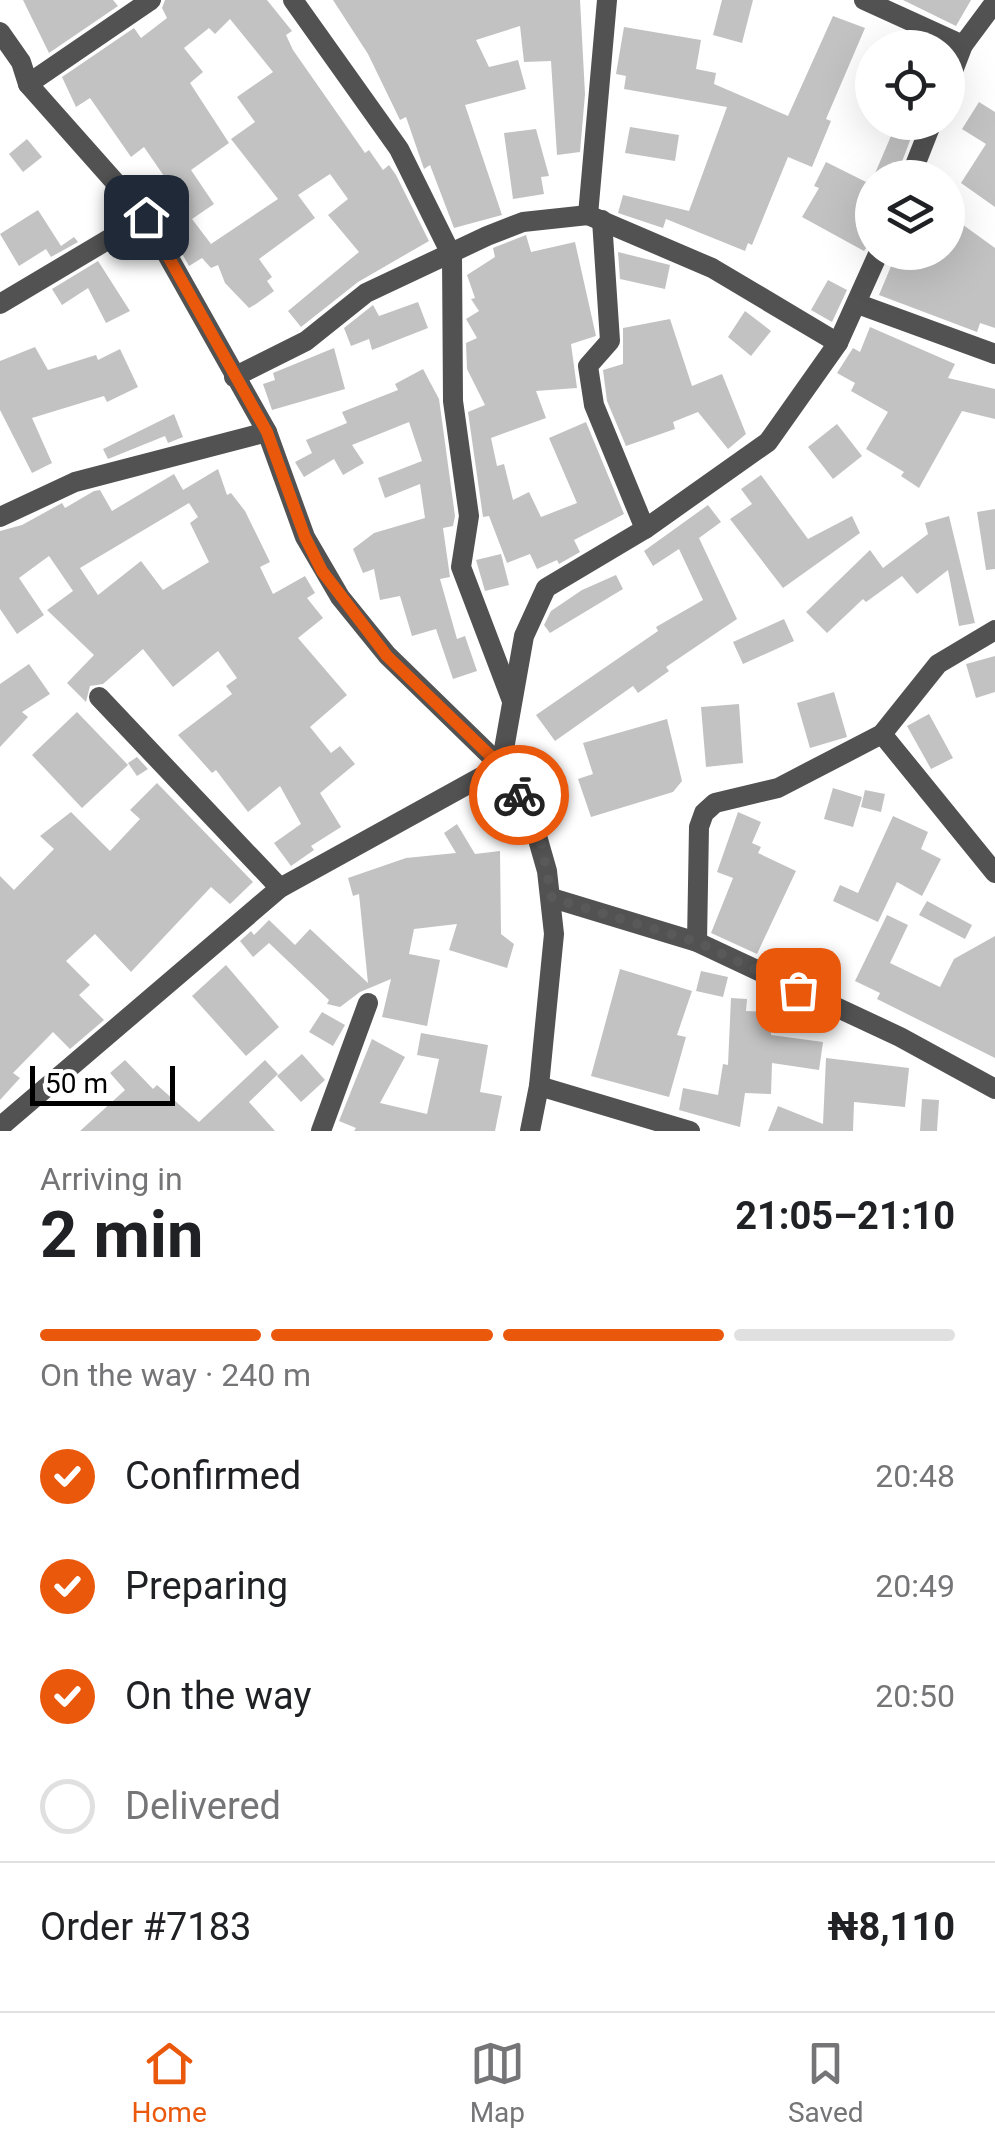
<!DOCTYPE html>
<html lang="en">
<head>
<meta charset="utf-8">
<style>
	body { margin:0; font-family:Roboto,sans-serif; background:#f2f2f2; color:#202124; height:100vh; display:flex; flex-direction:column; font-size:38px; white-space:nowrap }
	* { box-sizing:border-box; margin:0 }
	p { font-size:32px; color:#757577 }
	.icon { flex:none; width:55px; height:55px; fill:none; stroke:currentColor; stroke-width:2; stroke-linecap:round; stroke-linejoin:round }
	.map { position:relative; height:1131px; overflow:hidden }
	.sheet { display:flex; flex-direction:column; background:#fff; flex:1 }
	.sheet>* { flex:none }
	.tools { position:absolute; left:855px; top:30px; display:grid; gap:20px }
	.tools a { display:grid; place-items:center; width:110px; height:110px; border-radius:50%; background:#fff; box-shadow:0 10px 40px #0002; font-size:50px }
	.scale { position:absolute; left:30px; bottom:25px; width:145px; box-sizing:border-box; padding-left:10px; border:5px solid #000; border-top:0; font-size:28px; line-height:35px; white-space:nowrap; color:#000; -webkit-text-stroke:8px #fff; paint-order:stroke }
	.pin { position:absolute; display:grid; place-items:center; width:85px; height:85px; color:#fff; margin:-42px; border-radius:20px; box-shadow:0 5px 15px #0006 }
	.courier { position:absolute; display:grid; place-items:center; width:100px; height:100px; margin:-50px; border:8px solid #ea580c; border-radius:50%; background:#fff; color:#222; box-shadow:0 2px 12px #0007 }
	.overview em { font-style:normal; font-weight:700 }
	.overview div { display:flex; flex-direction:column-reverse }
	.overview { display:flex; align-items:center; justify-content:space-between; height:170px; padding:0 40px }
	h1 { font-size:65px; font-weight:700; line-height:75px }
	.bar { display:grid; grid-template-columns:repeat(4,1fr); gap:15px 10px; align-content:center; height:120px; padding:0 40px }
	.bar i { height:12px; border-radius:8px; background:#e0e0e0 }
	.bar .selected { background:#ea580c }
	.bar p { grid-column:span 4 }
	.line { display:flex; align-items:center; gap:25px; padding:0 40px; border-top:2px solid #e0e0e0 }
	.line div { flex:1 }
	ol { padding:0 40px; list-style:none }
	li { display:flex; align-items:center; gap:30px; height:110px }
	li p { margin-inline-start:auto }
	li .icon { padding:10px; border-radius:50%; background:#ea580c; color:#fff; stroke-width:4 }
	li:last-child { color:#757577 }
	li i { width:55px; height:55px; border:5px solid #e0e0e0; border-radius:50% }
	.tabs { display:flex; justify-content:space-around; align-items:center; height:140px; border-top:2px solid #e0e0e0; background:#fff; font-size:28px; color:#757577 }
	.tabs a { display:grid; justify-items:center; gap:5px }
	.tabs .selected { color:#ea580c }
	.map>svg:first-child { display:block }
	.building { fill:#c2c2c2; fill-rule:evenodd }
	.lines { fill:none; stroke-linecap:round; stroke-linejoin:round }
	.minor { stroke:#525252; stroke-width:20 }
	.done { stroke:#595959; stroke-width:10; stroke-dasharray:0 18 }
	.route { stroke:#ea580c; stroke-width:12 }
</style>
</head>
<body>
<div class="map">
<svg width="995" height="1131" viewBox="0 0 995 1131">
	<rect width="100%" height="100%" fill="#fff"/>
	<g class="building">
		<polygon points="23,0 113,0 118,6 49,53"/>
		<path d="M165,0H267L292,31L286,35L293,50L365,153L369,150L383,170L389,165L396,175L429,241L358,282L301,327L288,311L359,252L328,215L348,199L330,174L298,195L315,218L259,259L272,277L267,281L274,291L256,304L249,308L225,283L218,265L211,268L202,258L189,266L157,209L177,195L144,147L131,157L90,98L76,107L62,77L134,28L141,38L167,18L162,8ZM230,19L273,72L237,97L255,122L231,139L278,199L211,244L192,219L214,204L191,170L229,143L190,83L203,72L184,48L209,28L215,34Z"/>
		<polygon points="333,0 580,0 585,94 580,152 557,155 551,61 524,62 520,26 476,40 489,67 518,60 526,89 465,105 502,215 454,228 430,165 424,169 406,117 400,120 368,54"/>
		<polygon points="722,0 753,0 742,43 713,35"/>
		<polygon points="903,0 971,0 956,26"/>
		<polygon points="833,16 865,28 826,119 831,121 812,167 788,157 752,245 748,243 745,251 666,219 663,228 618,213 623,195 689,211 727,107 624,89 626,76 616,74 624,27 701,40 696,69 716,73 714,84 788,116"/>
		<polygon points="979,102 995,112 995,207 961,183 986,144 962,129"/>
		<polygon points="897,122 917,122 900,167 895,178 873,178"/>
		<polygon points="630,127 679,135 675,161 625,153"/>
		<polygon points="536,129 549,176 541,177 544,194 513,199 504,133"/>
		<polygon points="27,139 42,157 23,172 9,154"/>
		<polygon points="826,162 872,185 872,240 864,251 802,217 819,188 814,186"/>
		<polygon points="38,210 61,246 74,237 78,242 51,257 46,249 19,266 0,234"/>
		<polygon points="948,214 995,248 995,328 980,323 977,332 879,295 897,252 948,252"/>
		<polygon points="526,235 531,252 575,242 596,336 571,344 577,388 536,391 546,418 491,438 497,466 504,464 513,500 529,492 541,517 577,503 549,438 586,422 624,514 574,540 580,552 559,564 557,560 537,569 530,554 507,563 489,516 483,517 468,412 485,405 467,369 466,343 477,338 466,319 479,311 471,299 475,298 467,275 495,257 493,248"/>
		<polygon points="618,252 670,265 665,289 620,279"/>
		<polygon points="98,261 130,311 106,323 88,288 62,305 52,289"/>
		<polygon points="828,280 847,290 832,322 811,310"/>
		<polygon points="418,302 428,328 372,350 369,339 351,346 344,328 373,305 379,316"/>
		<polygon points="745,311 771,331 751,356 728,337"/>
		<polygon points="670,319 692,386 722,374 746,434 728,449 698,412 673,422 675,429 626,446 607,401 603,370 623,364 623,328"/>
		<polygon points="870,327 955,364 948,378 995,389 995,419 962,411 919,488 901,476 904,472 866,449 888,412 851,391 855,383 837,373 853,348 860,352"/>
		<polygon points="35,347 48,370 96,355 98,360 120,349 138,387 107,402 104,396 32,418 52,463 32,473 0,410 0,361"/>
		<polygon points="334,348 345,389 272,410 263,384 275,380 273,373"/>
		<polygon points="423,369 439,399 455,516 453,526 443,528 450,577 440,579 457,639 465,636 477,671 453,679 436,629 412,636 400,596 380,600 374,569 363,573 353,549 374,533 425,518 420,484 385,498 378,478 422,461 409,422 352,445 364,463 343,475 334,459 304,477 295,462 312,453 306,440 347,423 342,412 398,390 395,384"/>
		<polygon points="174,414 183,437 168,443 165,436 108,459 103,449"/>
		<polygon points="837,424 862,456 833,479 808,447"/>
		<path d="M218,469L227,495L231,493L245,511L270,562L260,567L273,594L305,576L315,593L307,598L323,618L298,638L347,695L310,727L331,753L340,746L355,764L320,793L341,827L311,846L314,850L291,866L274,843L301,824L280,786L248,812L216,770L212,773L178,735L232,694L226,686L237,678L218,651L173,687L143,649L103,684L90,686L86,702L67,683L94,655L47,610L73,591L49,556L19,578L44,615L17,634L0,609V531L22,525L62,503L65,508L94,491L100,490L112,511L174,474L183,490ZM189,503L198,517L190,523L209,562L163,590L141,561L98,595L80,568Z"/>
		<polygon points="761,475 808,539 852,516 860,533 783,588 730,519 752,504 741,489"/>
		<polygon points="708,505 721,522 699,538 737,619 666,667 669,671 638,693 633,686 555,741 536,715 658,631 656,627 703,600 679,549 653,566 644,551"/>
		<polygon points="995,509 995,569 986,570 977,512"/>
		<polygon points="949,516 975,623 959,626 948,570 917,594 902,576 866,602 863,599 827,633 806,612 870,550 883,568 928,534 925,523"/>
		<polygon points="501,554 509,585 485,591 476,560"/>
		<polygon points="616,575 623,589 550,633 544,625 551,611 582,590"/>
		<polygon points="784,619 794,641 743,664 733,642"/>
		<polygon points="995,656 995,692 976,698 966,664"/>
		<polygon points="29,664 50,694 22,712 28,717 0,747 0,684"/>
		<polygon points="834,692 847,737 810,748 797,703"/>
		<polygon points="739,704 743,763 706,767 701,707"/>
		<polygon points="77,712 128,765 82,808 32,755"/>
		<polygon points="929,714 953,758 931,769 907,726"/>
		<polygon points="667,719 682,781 673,792 591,817 578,779 593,774 583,743"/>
		<polygon points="137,757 148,769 137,776 128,763"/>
		<polygon points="157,783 253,882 230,904 211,887 131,972 95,934 66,961 90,985 79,995 104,1020 70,1049 53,1032 13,1073 20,1078 0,1100 0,876 14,890 54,849 40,836 71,812 110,851 140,819 130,810"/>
		<polygon points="833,788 862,797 853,827 824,819"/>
		<polygon points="865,790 885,794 881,812 861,807"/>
		<polygon points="738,812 761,822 752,843 761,847 758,853 796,871 757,954 711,933 733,878 717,872"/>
		<polygon points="893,816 928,832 921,849 941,859 922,896 897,882 878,922 833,901 840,885 858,893"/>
		<polygon points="457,824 475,854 500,851 501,934 514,944 507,968 449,950 457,924 414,929 409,954 440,960 427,1026 382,1017 391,979 360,992 340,1007 327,1004 329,1000 269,943 253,957 240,941 251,931 254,935 269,920 295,945 310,929 368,983 359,894 353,896 348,878 406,858 456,853 444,833"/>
		<polygon points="927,901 972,925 965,939 919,915"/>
		<polygon points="887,915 908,925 890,963 940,987 954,959 995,936 995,1058 877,999 880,993 855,981"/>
		<polygon points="803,959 822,969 815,982 796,973"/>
		<polygon points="226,965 279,1027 246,1056 192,996"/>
		<polygon points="620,969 692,991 677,1035 686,1037 669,1097 591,1076"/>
		<polygon points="701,971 728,977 723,997 696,991"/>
		<polygon points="731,998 747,999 746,1011 771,1012 771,1035 823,1042 819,1070 772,1063 771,1094 745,1093 740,1127 679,1110 683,1088 718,1095 723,1064 728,1065"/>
		<polygon points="322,1012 345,1025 333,1046 309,1032"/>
		<polygon points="421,1033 488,1045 480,1092 502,1096 495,1131 354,1131 356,1128 339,1121 372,1039 405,1057 380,1103 427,1114 439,1059 417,1055"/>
		<polygon points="302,1054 325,1080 301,1102 277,1076"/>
		<polygon points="826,1058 909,1068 905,1107 854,1102 853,1131 768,1131 778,1106 823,1124"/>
		<polygon points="125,1060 153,1089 157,1085 199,1122 265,1060 278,1074 249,1102 275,1131 80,1131 125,1090 110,1073"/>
		<polygon points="922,1099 939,1100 937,1131 920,1131"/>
	</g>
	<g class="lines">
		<g class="minor">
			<polyline points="293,0 399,149 452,256 453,401 469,516 461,567 512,701"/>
			<polyline points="864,0 963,45"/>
			<polyline points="0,32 21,62 28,84 146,217 267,432 305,537 340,597 387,655 501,766 531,815 547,871 554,934 539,1086 530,1131"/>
			<polyline points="28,84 151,0"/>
			<polyline points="948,84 963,45 995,2"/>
			<polyline points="910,178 932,122"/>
			<polyline points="588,215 607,0"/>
			<polyline points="602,220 610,341 588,366 594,405 645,529"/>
			<polyline points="0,304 146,217"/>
			<polyline points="858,304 995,354"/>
			<polyline points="234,377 306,341 366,293 487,236 523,222 588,215 712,268 838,343"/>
			<polyline points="0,517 75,482 267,432"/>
			<polyline points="99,697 280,888"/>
			<polyline points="882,734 995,873"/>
			<polyline points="552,898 697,942 900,1037 995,1089"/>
			<polyline points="697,942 699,827 704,813 715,803 778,788 882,734 938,664 995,630"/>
			<polyline points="539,1086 690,1131"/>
			<polyline points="0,1127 280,888 501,766 524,636 546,588 645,529 768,442 838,343 879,252"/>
			<polyline points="321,1131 368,1003"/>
		</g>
	</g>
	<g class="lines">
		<polyline class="done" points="519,795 541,842 552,898 697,942 798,990"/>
		<polyline class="route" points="146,217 267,432 305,537 322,571 387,656 501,766 519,795"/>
	</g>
</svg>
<div class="tools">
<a><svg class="icon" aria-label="locate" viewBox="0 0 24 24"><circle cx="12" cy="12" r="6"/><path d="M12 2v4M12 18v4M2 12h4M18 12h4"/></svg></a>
<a><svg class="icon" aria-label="layers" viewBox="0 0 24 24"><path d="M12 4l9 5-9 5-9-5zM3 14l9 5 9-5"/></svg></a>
</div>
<div class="scale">50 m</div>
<div class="pin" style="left:798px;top:990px;background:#ea580c"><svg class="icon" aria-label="bag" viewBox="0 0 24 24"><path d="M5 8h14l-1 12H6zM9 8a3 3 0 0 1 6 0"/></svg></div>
<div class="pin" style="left:146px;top:217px;background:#1f2937"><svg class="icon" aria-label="home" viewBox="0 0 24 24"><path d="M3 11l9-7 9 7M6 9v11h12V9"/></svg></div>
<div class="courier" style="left:519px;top:795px"><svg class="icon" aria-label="bike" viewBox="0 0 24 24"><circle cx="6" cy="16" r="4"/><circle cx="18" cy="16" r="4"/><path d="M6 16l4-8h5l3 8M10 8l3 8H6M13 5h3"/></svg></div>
</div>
<section class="sheet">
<div class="overview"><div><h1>2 min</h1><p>Arriving in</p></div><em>21:05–21:10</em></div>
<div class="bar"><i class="selected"></i><i class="selected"></i><i class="selected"></i><i></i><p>On the way · 240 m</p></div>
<ol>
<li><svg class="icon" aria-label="check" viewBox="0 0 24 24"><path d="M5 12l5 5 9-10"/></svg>Confirmed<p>20:48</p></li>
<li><svg class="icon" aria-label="check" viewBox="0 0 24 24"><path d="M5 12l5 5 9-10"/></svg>Preparing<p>20:49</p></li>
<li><svg class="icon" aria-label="check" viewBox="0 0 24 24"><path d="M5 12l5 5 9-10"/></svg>On the way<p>20:50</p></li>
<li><i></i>Delivered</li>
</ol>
<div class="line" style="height:130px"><div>Order #7183</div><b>₦8,110</b></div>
</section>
<nav class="tabs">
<a class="selected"><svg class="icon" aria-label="home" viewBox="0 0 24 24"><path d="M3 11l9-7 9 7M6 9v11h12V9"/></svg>Home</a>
<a><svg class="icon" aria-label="map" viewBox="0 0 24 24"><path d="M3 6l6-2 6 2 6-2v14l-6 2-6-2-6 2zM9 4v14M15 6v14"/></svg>Map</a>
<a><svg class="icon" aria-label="saved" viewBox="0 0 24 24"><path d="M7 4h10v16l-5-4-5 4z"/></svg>Saved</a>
</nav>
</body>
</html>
